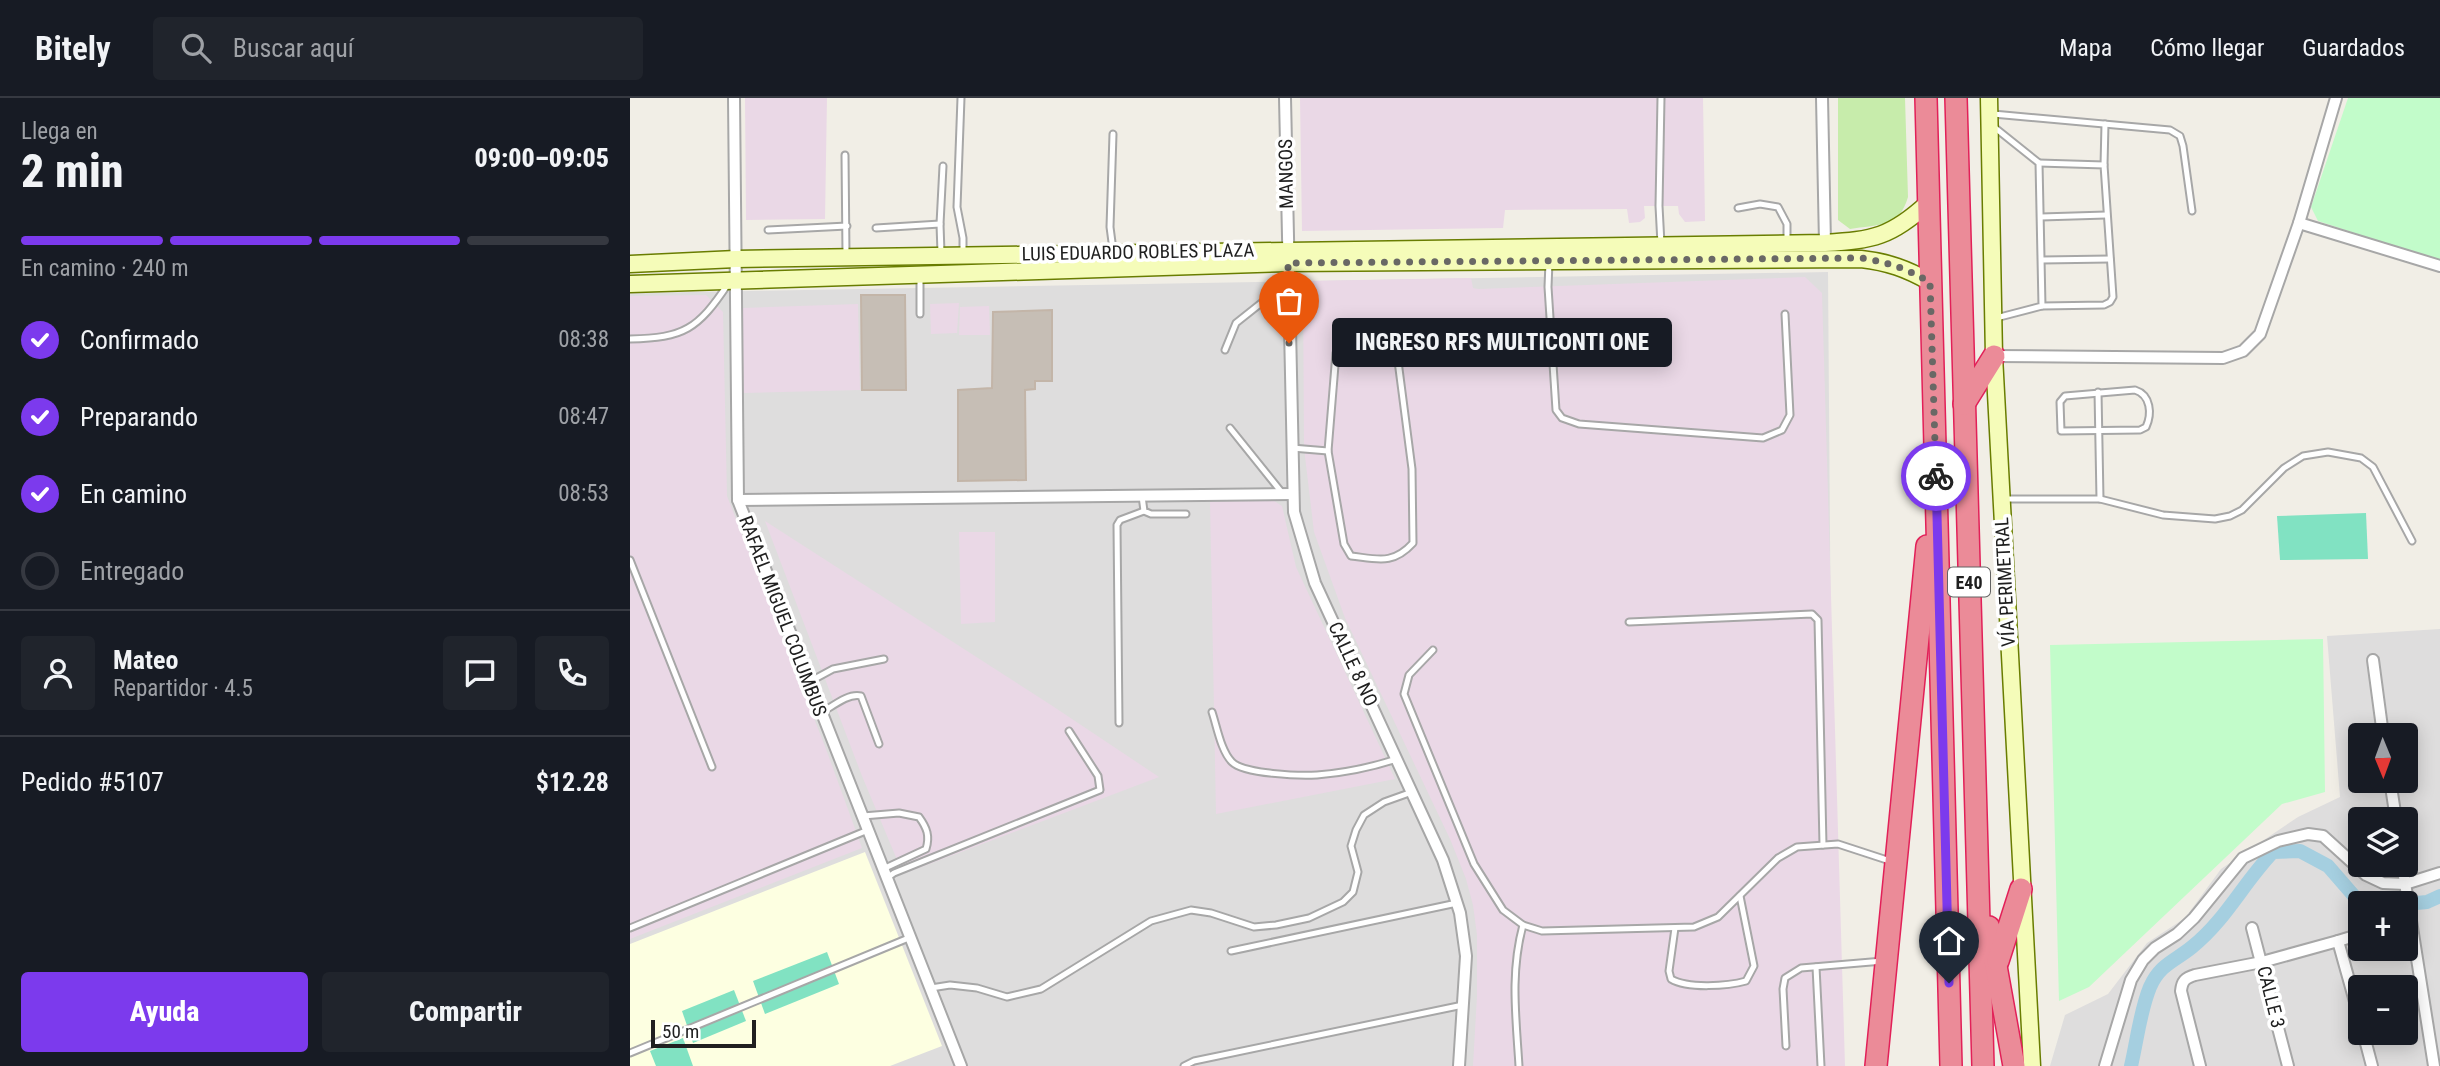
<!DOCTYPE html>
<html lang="es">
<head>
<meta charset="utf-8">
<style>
	body { margin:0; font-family:"Roboto Condensed",sans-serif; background:#20242c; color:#f1f3f6; height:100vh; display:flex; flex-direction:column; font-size:26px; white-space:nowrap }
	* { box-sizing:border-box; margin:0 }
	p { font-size:23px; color:#9ea1a6 }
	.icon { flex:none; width:38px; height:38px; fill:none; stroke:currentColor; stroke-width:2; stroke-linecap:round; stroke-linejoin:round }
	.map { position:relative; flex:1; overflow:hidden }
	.details { display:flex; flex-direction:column; background:#171b24; width:630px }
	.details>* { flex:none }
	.needle { width:46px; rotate:179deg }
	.tools { position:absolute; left:1718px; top:625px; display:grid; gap:14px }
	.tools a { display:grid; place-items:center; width:70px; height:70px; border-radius:7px; background:#171b24; box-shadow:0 4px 18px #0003; font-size:35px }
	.scale { position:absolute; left:21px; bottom:18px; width:105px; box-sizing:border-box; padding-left:7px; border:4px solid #202020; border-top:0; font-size:19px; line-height:24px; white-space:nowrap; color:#202020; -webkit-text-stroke:5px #fff; paint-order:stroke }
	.pin { position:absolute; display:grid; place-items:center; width:60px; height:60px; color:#fff; margin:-72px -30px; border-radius:50% 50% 50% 0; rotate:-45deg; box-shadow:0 0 7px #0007 }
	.pin .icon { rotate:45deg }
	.courier { position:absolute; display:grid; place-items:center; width:70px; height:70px; margin:-35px; border:5px solid #7c3aed; border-radius:50%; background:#fff; color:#222; box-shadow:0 2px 9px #0007 }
	.bubble { position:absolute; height:49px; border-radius:7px; background:#171b24; box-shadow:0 4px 18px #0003; font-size:23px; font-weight:800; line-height:49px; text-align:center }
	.head em { font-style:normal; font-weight:800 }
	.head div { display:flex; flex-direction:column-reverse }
	.head { display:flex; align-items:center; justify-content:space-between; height:119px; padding:0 21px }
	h1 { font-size:46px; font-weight:800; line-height:52px }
	.bar { display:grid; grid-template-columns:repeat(4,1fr); gap:10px 7px; align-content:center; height:84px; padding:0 21px }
	.bar i { height:9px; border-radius:5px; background:#363941 }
	.bar .on { background:#7c3aed }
	.bar p { grid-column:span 4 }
	.line { display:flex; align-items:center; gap:18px; padding:0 21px; border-top:2px solid #363941 }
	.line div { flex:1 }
	.round { display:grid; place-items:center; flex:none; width:74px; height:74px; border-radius:7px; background:#20242c }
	ol { padding:0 21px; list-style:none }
	li { display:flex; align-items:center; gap:21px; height:77px }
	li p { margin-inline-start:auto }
	li .icon { padding:7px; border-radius:50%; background:#7c3aed; color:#fff; stroke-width:4 }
	li:last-child { color:#9ea1a6 }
	li i { width:38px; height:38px; border:4px solid #363941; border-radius:50% }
	.action { display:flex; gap:14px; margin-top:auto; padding:14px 21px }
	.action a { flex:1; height:80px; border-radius:7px; background:#7c3aed; color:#fff; font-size:28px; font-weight:800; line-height:80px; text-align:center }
	.action a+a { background:#20242c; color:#f1f3f6 }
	header { display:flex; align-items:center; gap:42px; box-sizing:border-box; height:98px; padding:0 35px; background:#171b24; border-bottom:2px solid #363941 }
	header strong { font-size:33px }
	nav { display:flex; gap:38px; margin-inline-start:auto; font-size:24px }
	.search { width:490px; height:63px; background:#20242c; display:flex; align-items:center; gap:18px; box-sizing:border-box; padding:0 24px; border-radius:7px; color:#9ea1a6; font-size:26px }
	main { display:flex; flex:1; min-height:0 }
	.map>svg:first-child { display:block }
	.residential { fill:#dedddd; fill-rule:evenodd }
	.industrial { fill:#ead8e6 }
	.education { fill:#fdffe1 }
	.grass { fill:#c7ecab }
	.park { fill:#c2fcca }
	.pitch { fill:#81e2c2 }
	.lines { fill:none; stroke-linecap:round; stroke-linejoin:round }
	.canal { stroke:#a5cfe0; stroke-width:14 }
	.building { fill:#c6beb5; stroke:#c3b5a8; stroke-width:2 }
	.lane-casing { stroke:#a7a7a7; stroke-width:9 }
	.street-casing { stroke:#a7a7a7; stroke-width:14 }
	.secondary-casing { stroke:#697d01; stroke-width:19 }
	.highway-casing { stroke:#e22058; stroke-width:24 }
	.lane { stroke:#fff; stroke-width:5 }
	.street { stroke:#fff; stroke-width:10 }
	.secondary { stroke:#f5fcb9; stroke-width:16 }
	.highway { stroke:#eb8b98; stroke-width:21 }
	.done { stroke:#696865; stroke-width:7; stroke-dasharray:0 12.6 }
	.route { stroke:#7c3aed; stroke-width:9 }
	.labels { text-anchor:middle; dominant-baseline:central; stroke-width:7; stroke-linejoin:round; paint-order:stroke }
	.shield { fill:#fff; stroke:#636363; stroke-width:2 }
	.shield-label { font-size:18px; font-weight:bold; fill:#202020 }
	.street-label { font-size:19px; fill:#202020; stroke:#fff }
</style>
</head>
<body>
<header>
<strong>Bitely</strong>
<div class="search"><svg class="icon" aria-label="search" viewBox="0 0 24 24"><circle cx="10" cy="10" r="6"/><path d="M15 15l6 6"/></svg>Buscar aquí</div>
<nav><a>Mapa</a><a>Cómo llegar</a><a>Guardados</a></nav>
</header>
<main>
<section class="details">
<div class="head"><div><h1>2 min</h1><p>Llega en</p></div><em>09:00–09:05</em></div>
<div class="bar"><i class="on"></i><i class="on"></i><i class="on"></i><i></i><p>En camino · 240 m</p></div>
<ol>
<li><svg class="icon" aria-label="check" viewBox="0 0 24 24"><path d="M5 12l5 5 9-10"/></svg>Confirmado<p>08:38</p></li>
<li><svg class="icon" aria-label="check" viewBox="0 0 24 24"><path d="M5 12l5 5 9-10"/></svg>Preparando<p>08:47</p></li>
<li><svg class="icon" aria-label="check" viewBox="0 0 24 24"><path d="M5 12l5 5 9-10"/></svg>En camino<p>08:53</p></li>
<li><i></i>Entregado</li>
</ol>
<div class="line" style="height:126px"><a class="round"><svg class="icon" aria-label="person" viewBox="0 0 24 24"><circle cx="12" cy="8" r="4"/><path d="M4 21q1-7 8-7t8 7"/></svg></a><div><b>Mateo</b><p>Repartidor · 4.5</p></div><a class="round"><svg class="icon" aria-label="chat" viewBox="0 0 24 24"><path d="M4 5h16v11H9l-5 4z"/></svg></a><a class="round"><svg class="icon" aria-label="phone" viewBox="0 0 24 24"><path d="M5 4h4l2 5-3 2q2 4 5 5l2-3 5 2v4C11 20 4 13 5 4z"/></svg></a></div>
<div class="line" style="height:91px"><div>Pedido #5107</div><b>$12.28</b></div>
<div class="action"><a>Ayuda</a><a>Compartir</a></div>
</section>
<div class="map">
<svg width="1810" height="968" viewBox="0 0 1810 968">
	<rect width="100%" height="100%" fill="#f1eee6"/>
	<g class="residential">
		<polygon points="1198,174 1204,968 0,968 0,195"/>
		<path d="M1810,531V968H1420L1435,917L1478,896L1517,845L1555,820L1591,771L1668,719L1710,699L1697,538ZM1731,637H1776V682H1731ZM1731,721H1776V766H1731ZM1731,805H1776V850H1731ZM1731,889H1776V934H1731Z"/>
	</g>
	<g class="industrial">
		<polygon points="115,0 197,0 195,121 116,122"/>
		<polygon points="670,0 1073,0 1075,123 1055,124 1049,116 1048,108 1014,108 1015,120 1010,124 999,125 997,111 875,112 873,130 672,133"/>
		<polygon points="1175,179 1192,195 1215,968 843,968 847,898 847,837 843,807 836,781 820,741 715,520 684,434 674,350 673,183 841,180 843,190 848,191"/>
		<polygon points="76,197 93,214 97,398 196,651 232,750 0,841 0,198"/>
		<polygon points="329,205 327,235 301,236 300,206"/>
		<polygon points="228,206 230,292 113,295 113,210"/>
		<polygon points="359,208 360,237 329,237 330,209"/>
		<polygon points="641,401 652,408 666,469 765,681 586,716 580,402"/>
		<polygon points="135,423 421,607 529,679 273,776 232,678"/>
		<polygon points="329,434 365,434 365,524 331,526"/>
	</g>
	<polygon class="education" points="235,754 312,948 260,968 0,968 0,846"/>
	<path class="grass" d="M1208,0H1275L1278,99C1269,131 1247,126 1220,131L1208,122Z"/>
	<g class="park">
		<polygon points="1718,0 1810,0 1810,163 1688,123 1681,109"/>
		<polygon points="1693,541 1695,694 1652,706 1459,889 1429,903 1420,547"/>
	</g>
	<g class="pitch">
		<polygon points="1736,415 1738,461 1650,462 1647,418"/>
		<polygon points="197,854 209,886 135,916 123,883"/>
		<polygon points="104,892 116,923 63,945 52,913"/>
		<polygon points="53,940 63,968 26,968 20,953"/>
	</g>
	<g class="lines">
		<g class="canal">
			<polyline points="1776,806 1797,804 1810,798"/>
			<path d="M1501,968C1507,943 1510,913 1520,889C1530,866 1545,863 1562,849C1595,823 1614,784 1643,754L1670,753L1698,768L1731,806"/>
		</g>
	</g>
	<g class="building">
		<polygon points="231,197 275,197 276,292 232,292"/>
		<polygon points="422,212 422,283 405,283 405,291 395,292 396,382 328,383 328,292 362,290 363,214"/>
	</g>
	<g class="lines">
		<g class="lane-casing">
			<g id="lane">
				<polyline points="331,0 327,109 333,140 333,154"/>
				<polyline points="1031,0 1029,108 1031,146"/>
				<polyline points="1363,16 1540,32 1550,38 1553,48 1562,113"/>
				<polyline points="1364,29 1409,65 1412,208 1366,220"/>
				<polyline points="483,36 480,129 483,152"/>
				<polyline points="215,57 216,156"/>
				<polyline points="1409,65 1474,67 1483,199 1480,204 1474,207 1412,208"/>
				<polyline points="1474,67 1475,26"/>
				<polyline points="1108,110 1130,106 1148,109 1157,126 1157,143"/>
				<polyline points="1411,119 1476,117"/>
				<polyline points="246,130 310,126"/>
				<polyline points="138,132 217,128"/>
				<polyline points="311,155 310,126 313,68"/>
				<polyline points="1412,162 1480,161"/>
				<polyline points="919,164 918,189 926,312 932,320 949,326 1133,340 1152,332 1160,317 1155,216"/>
				<polyline points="290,180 290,216"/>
				<path d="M0,241C54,240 68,231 98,186"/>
				<path d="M735,243L759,246L768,263L782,371L783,445C763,467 748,461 721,458L714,446L698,353L706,255L717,245Z"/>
				<polyline points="595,252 606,225 640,198 658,192"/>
				<path d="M1505,292C1521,297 1522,316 1516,329L1510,332L1431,333L1430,304L1435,298Z"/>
				<polyline points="1468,294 1470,401"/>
				<polyline points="600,330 653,396"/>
				<polyline points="662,350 698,353"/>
				<polyline points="512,398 514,413 521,416 556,416"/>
				<polyline points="1374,401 1470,401 1533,417 1585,421 1600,418 1612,412 1654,370 1673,358 1698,354 1731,360 1743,369 1782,443"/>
				<polyline points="0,462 82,669"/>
				<polyline points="999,524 1182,516 1188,522 1193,747"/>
				<polyline points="803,552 779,577 774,596 844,766 873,812 893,827 912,833 1064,829 1088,819 1148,760 1167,749 1208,746 1260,763"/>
				<polyline points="179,584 203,571 254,561"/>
				<path d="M582,614C587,629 591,653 602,664C614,676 670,678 687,677C713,675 742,669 767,661"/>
				<path d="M191,615C203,608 218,595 231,598L249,646"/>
				<polyline points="489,625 487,427 490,422 514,413"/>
				<path d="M233,718L269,715L289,719C297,730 300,738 296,751L253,771"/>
				<polyline points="257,780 264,775 470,692 468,678 439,633"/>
				<polyline points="0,830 238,732"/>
				<path d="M1045,830L1039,873L1041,881C1058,891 1098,888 1116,883L1124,868L1110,798"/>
				<polyline points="601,853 827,805"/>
				<polyline points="1186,869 1191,968"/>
				<polyline points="301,890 320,887 347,890 377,899 411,891 521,823 561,812 581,815 624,829 646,827 679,820 713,804 723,794 728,774 721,748 726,732 734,717 754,704 782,694"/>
				<polyline points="1156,948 1153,891 1155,880 1171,870 1253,863"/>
				<polyline points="0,955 281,839"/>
				<polyline points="554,968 564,963 833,907"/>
				<path d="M889,968C886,919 880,875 893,827"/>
			</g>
		</g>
		<g class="street-casing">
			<g id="street">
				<polyline points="104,0 108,402 331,968"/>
				<polyline points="655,0 664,414 685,485 813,762 830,815 836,858 829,968"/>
				<polyline points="1192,0 1195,145"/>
				<polyline points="1669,125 1810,168"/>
				<polyline points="1364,258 1593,260 1613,253 1630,236 1669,125 1706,0"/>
				<polyline points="108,402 663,396"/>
				<polyline points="1743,562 1753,637"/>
				<polyline points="1760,682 1766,721"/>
				<polyline points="1772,766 1804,968"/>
				<polyline points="1622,830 1658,968"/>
				<polyline points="1708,843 1731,836"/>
				<polyline points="1733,934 1742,968"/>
				<polyline points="1475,968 1501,882 1513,862 1525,850 1547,836 1564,820 1613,760 1648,743 1678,736 1693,738 1736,777 1753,785 1775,786 1810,775"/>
				<path d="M1570,968L1551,893C1552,883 1555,880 1565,877L1632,864L1708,843L1731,925"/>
			</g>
		</g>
		<g class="secondary-casing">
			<g id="secondary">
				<polyline points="1359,0 1364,258 1402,968"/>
				<path d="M0,166L106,161L1195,145C1243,142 1261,139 1298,105"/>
				<path d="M0,186L658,165L1231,161C1258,164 1277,171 1300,184"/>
			</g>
		</g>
		<g class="highway-casing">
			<g id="highway">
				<polyline points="1296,0 1321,968"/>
				<polyline points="1326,0 1353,968"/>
				<polyline points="1334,306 1364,258"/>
				<polyline points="1359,829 1384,968"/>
				<polyline points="1368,863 1391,791"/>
				<polyline points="1246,968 1297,448"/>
			</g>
		</g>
		<use href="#lane" class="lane"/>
		<use href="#street" class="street"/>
		<use href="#secondary" class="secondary"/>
		<use href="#highway" class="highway"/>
	</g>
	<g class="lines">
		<path class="done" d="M659,245L658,165L1231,160C1258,164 1277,171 1300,184L1306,378"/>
		<polyline class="route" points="1306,378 1319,885"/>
	</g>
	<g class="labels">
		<rect class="shield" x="1318" y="469.5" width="42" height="29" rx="5"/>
		<g class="shield-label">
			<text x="1339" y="484">E40</text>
		</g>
		<g class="street-label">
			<text transform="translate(656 76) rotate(-91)">MANGOS</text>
			<text transform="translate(508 154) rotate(-1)">LUIS EDUARDO ROBLES PLAZA</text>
			<text transform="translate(1375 484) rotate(-93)">VÍA PERIMETRAL</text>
			<text transform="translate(153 518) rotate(69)">RAFAEL MIGUEL COLUMBUS</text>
			<text transform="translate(723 566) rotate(65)">CALLE 8 NO</text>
			<text transform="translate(1641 899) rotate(76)">CALLE 3</text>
		</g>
	</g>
</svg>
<div class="tools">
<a><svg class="needle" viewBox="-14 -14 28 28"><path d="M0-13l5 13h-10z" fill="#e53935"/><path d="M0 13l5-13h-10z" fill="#9ea1a6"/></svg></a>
<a><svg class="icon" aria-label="layers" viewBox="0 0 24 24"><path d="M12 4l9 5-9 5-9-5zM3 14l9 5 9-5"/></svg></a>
<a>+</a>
<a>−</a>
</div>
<div class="scale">50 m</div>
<div class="pin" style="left:659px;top:245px;background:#ea580c"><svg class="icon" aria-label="bag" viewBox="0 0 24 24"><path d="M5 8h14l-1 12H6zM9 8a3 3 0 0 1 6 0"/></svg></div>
<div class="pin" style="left:1319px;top:885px;background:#1f2937"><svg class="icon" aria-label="home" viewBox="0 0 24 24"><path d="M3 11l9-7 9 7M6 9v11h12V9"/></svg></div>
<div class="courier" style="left:1306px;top:378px"><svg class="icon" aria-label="bike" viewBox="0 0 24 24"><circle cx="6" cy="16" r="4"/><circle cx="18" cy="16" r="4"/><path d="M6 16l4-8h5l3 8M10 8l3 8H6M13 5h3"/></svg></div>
<div class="bubble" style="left:702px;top:220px;width:340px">INGRESO RFS MULTICONTI ONE</div>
</div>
</main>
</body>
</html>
